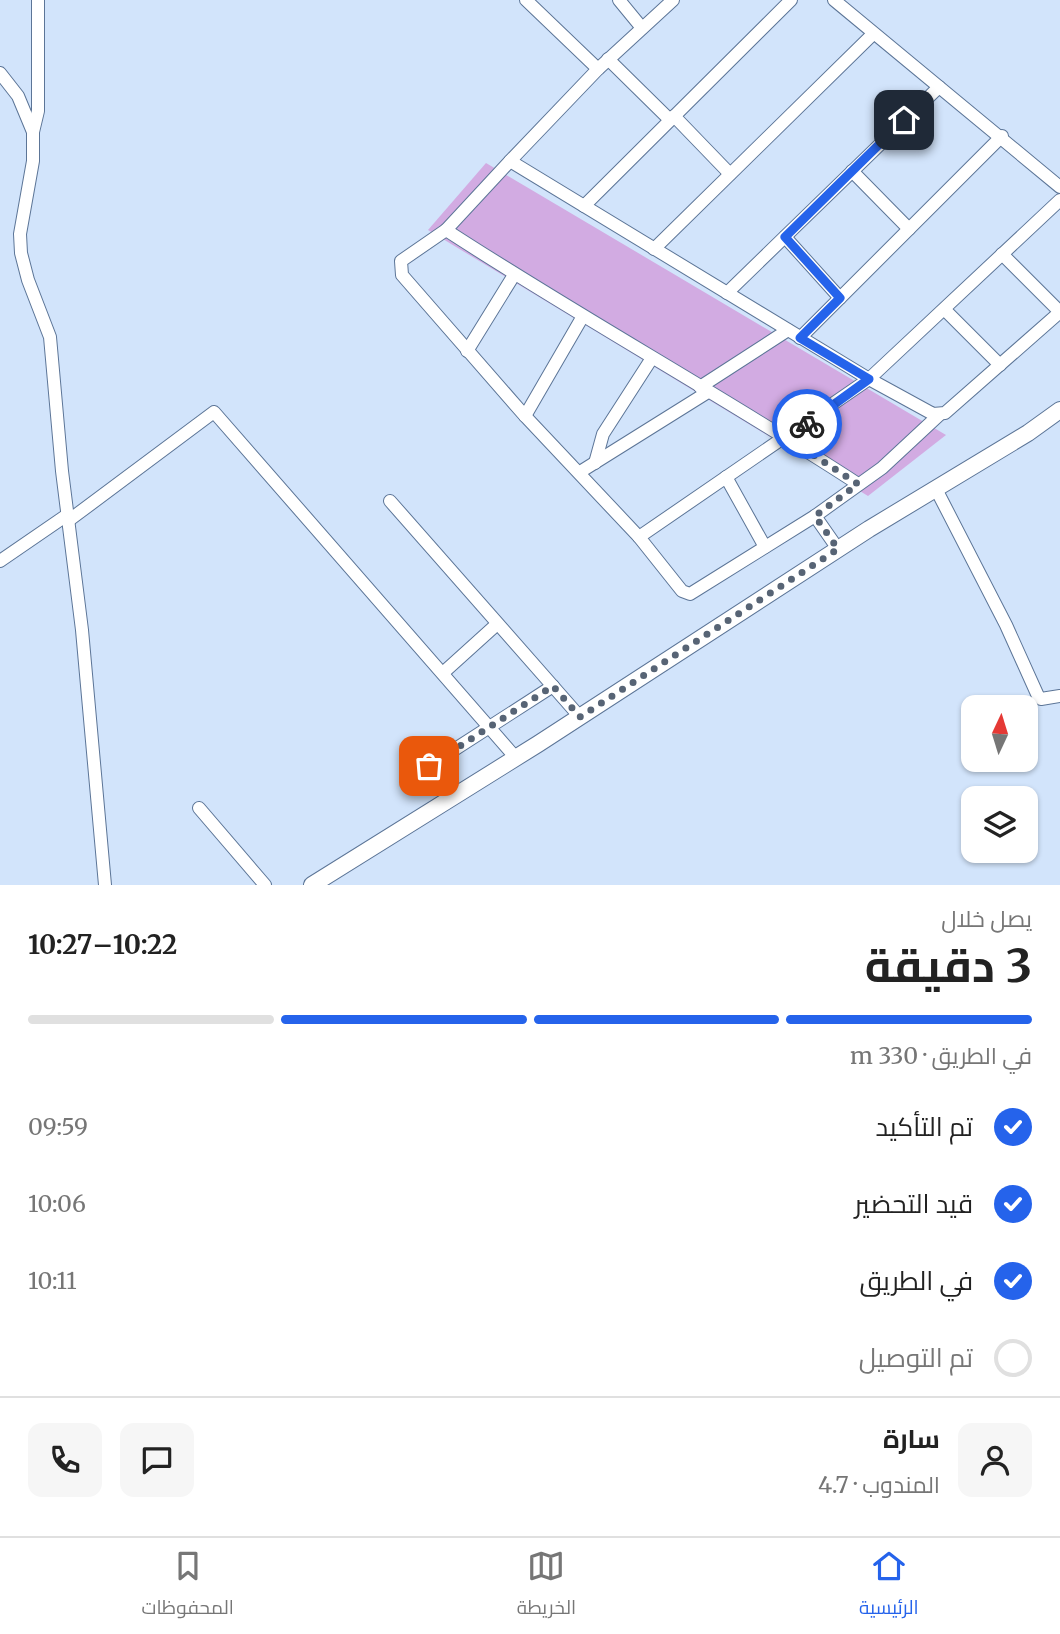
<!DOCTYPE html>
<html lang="ar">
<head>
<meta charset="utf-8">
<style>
	body { margin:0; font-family:Merriweather,Cairo,serif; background:#f6f6f6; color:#222; direction:rtl; height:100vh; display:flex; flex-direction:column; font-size:26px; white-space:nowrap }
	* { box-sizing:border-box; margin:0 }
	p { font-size:23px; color:#767676 }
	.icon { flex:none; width:38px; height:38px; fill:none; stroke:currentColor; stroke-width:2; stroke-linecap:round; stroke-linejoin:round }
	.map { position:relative; height:885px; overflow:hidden; direction:ltr }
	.side { display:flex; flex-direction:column; background:#fff; flex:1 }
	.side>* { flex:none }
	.needle { width:46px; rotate:4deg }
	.buttons { position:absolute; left:961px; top:695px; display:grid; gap:14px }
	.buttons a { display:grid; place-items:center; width:77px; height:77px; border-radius:14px; background:#fff; box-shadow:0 2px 5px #0004; font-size:35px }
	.pin { position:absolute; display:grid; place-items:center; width:60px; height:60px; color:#fff; margin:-30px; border-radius:14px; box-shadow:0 4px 10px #0006 }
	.courier { position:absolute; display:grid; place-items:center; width:70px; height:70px; margin:-35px; border:5px solid #2563eb; border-radius:50%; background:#fff; color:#222; box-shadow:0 2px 9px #0007 }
	.overview em { font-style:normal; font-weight:700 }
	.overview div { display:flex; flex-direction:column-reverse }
	.overview { display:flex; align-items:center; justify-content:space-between; height:119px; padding:0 28px }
	h1 { font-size:46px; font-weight:700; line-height:52px }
	.bar { display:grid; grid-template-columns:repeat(4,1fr); gap:10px 7px; align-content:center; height:84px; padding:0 28px }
	.bar i { height:9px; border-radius:5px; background:#e0e0e0 }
	.bar .current { background:#2563eb }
	.bar p { grid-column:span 4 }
	.line { display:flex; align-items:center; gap:18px; padding:0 28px; border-top:2px solid #e0e0e0 }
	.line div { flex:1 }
	.round { display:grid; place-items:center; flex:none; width:74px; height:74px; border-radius:14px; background:#f6f6f6 }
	ol { padding:0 28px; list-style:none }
	li { display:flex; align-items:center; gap:21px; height:77px }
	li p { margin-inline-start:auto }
	li .icon { padding:7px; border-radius:50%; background:#2563eb; color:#fff; stroke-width:4 }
	li:last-child { color:#767676 }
	li i { width:38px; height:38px; border:4px solid #e0e0e0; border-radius:50% }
	.tab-bar { display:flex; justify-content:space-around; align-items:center; height:98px; border-top:2px solid #e0e0e0; background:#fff; font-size:19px; color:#767676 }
	.tab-bar a { display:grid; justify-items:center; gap:4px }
	.tab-bar .current { color:#2563eb }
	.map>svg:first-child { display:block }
	.green { fill:#d2abe2 }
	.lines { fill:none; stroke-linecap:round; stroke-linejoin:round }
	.minor-casing { stroke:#5c7597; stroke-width:14 }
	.major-casing { stroke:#5c7597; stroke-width:18 }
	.minor { stroke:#fff; stroke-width:12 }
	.major { stroke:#fff; stroke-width:16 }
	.done { stroke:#576475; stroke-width:7; stroke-dasharray:0 12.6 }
	.route { stroke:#2563eb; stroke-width:9 }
</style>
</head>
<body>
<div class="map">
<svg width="1060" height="885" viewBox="0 0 1060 885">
	<rect width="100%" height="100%" fill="#d2e4fb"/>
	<polygon class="green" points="486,163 946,435 868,496 428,230"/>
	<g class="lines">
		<g class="minor-casing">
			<g id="minor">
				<polyline points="526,0 598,69"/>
				<polyline points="619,0 642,28"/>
				<polyline points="673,0 598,69 510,161 869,379 933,414 945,413 1060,312"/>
				<polyline points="834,0 1060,187"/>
				<polyline points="608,59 670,120"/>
				<polyline points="0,73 18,96 33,132 33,161 20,234 21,253 28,280 50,337 62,471 82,630 105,885"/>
				<polyline points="674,116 730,174"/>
				<polyline points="33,132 38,111 38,0"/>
				<path d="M510,161L446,230C581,318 723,396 858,484"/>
				<polyline points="852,171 909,229"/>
				<polyline points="584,206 791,0"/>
				<polyline points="446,230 401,261 402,275 525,416 639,537"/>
				<polyline points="785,237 840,298"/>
				<polyline points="654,249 873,34"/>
				<polyline points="1002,254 1060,312"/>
				<polyline points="727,293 939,87"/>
				<polyline points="945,310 1000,365"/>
				<polyline points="800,338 1002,136"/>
				<polyline points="467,351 514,275"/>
				<polyline points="700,387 788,330"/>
				<polyline points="939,415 882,468 815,516 690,594 682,591 639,537 869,379 1060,200"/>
				<polyline points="525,416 583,316"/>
				<polyline points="595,463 603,434 652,358"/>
				<polyline points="580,472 708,392"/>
				<polyline points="726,477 765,547"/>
				<polyline points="936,489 1006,625 1038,696 1041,699 1060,696"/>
				<polyline points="390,501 580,717"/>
				<polyline points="815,516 838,549"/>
				<polyline points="68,521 214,412 516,758"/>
				<polyline points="0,561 67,515"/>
				<polyline points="444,672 496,625"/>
				<polyline points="429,766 553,686"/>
				<polyline points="199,808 265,885"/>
			</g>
		</g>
		<g class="major-casing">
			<polyline id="major" points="312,885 538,744 869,529 1028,433 1060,410"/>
		</g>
		<use href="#minor" class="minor"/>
		<use href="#major" class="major"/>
	</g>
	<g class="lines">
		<polyline class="done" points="429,766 553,686 580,717 838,549 815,516 858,484 787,438 807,424"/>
		<polyline class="route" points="807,424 869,379 800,338 840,298 785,237 904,120"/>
	</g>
</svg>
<div class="buttons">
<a><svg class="needle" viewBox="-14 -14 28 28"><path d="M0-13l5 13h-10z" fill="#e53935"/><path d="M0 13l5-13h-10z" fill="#767676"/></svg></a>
<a><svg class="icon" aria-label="layers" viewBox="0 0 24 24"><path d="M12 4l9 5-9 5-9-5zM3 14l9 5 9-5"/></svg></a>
</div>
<div class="pin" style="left:429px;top:766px;background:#ea580c"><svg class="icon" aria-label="bag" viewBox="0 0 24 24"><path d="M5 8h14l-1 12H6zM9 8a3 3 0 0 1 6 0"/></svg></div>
<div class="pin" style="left:904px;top:120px;background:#1f2937"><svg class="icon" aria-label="home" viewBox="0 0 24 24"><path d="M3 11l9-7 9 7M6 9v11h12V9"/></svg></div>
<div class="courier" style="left:807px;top:424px"><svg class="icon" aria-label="bike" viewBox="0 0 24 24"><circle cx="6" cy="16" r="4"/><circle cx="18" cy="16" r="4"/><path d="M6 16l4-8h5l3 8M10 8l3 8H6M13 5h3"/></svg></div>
</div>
<section class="side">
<div class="overview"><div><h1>3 دقيقة</h1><p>يصل خلال</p></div><em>10:22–10:27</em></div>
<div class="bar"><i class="current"></i><i class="current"></i><i class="current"></i><i></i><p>في الطريق · 330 m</p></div>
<ol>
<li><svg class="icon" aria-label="check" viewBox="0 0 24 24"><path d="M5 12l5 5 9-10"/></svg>تم التأكيد<p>09:59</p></li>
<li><svg class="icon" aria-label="check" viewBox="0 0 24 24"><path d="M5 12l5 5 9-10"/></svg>قيد التحضير<p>10:06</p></li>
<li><svg class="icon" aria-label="check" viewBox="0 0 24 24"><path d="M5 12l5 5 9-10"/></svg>في الطريق<p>10:11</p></li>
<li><i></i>تم التوصيل</li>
</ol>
<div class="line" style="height:126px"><a class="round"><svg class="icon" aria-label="person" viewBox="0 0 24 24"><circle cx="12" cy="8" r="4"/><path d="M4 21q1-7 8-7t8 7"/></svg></a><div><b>سارة</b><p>المندوب · 4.7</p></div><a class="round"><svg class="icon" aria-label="chat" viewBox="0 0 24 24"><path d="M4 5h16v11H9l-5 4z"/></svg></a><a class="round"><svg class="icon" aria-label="phone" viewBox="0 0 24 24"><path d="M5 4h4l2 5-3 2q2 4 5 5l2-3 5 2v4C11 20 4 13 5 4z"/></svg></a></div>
</section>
<nav class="tab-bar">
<a class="current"><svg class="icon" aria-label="home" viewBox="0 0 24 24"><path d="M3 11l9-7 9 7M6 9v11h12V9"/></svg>الرئيسية</a>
<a><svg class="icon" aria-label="map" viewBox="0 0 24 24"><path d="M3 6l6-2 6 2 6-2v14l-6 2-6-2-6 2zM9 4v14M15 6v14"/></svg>الخريطة</a>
<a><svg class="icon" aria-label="saved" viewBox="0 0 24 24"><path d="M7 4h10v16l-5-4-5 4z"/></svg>المحفوظات</a>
</nav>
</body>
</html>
